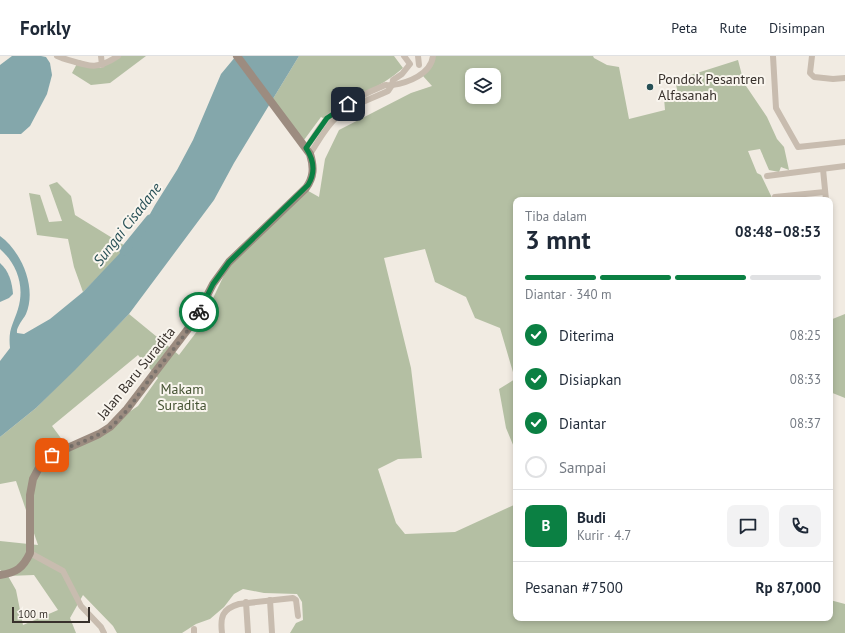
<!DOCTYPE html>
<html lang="id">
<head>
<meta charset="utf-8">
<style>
	body { margin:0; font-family:"PT Sans",sans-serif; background:#f2f2f3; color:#1f2937; height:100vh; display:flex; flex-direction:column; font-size:15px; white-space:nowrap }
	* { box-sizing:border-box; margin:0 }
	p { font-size:13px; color:#747a83 }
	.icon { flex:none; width:22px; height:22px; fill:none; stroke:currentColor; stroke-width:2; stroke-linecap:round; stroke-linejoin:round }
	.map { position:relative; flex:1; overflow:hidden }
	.details { position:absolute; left:513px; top:141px; width:320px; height:424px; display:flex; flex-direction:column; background:#fff; border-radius:8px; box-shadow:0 2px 6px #0003 }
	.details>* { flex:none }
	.tools { position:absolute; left:465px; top:12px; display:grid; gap:8px }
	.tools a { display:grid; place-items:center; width:36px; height:36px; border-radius:8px; background:#fff; box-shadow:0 2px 6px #0003; font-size:20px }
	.scale { position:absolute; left:12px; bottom:10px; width:78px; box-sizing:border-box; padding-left:4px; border:2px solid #38312c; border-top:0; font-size:11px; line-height:14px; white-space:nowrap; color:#38312c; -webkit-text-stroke:3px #f9f5ee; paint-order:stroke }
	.pin { position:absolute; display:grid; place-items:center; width:34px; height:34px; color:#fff; margin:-17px; border-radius:8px; box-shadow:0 2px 6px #0006 }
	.courier { position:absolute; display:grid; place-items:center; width:40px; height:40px; margin:-20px; border:3px solid #0b8043; border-radius:50%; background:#fff; color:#222; box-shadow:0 1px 5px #0007 }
	.summary em { font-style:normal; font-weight:800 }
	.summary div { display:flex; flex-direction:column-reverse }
	.summary { display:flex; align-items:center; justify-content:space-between; height:68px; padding:0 12px }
	h1 { font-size:26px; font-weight:800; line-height:30px }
	.bar { display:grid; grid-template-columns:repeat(4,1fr); gap:6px 4px; align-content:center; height:48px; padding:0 12px }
	.bar i { height:5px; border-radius:3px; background:#e0e1e3 }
	.bar .current { background:#0b8043 }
	.bar p { grid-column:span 4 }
	.line { display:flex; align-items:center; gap:10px; padding:0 12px; border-top:1px solid #e0e1e3 }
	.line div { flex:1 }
	.round { display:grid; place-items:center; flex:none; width:42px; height:42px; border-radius:8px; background:#f2f2f3 }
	ol { padding:0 12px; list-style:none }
	li { display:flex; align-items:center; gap:12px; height:44px }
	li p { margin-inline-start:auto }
	li .icon { padding:4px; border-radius:50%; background:#0b8043; color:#fff; stroke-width:4 }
	li:last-child { color:#747a83 }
	li i { width:22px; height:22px; border:2px solid #e0e1e3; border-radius:50% }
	header { display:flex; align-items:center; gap:24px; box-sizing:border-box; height:56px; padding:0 20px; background:#fff; border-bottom:1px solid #e0e1e3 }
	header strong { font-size:19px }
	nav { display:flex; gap:22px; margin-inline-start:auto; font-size:14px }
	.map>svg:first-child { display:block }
	.green { fill:#b4bfa3; fill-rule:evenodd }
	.water { fill:#84a7ab }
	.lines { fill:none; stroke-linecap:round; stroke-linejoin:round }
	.river { stroke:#84a7ab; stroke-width:9 }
	.street { stroke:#c8bcaf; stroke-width:6 }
	.secondary { stroke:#9c8c80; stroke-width:8 }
	.done { stroke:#79726c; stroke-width:4; stroke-dasharray:0 7.2 }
	.route { stroke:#0b8043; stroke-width:5 }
	.poi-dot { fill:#264f55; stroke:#f9f5ee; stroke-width:1.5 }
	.labels { text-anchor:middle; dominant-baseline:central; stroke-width:4; stroke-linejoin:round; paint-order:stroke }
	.poi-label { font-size:14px; fill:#38312c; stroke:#f9f5ee; text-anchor:start }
	.street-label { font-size:14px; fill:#38312c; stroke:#f9f5ee }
	.park-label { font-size:14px; fill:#455333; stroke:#f9f5ee }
	.water-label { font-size:15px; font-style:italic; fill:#264f55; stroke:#f9f5ee }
</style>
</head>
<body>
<header>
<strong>Forkly</strong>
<nav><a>Peta</a><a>Rute</a><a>Disimpan</a></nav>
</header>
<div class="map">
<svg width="845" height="577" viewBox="0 0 845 577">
	<rect width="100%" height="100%" fill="#f1ebe2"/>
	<g class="green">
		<polygon points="115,0 146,0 110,27 91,29 72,17 79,4 101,12"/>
		<path d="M299,0H394L403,12C379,33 350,43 325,63L321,61L304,84L271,46Z"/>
		<path d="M432,0H593L594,2L607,9L619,11L629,63L665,54L664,42L678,38L675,24L738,4L744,27L767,61L777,83L784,91L789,114L781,111L779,116L769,114L760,93L748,95L757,117L761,119L773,144H516V396L506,372L499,333L515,323L500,272L475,262L466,241L435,226L425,193L384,202L411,312L422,402L398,403L378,413L396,467L405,478L455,476L516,448V562H830V544L845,548V577H290L296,567L303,564L302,546L297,538L264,537L243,533L234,538L224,551L210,563L196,568L182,577H117L113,570L83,539L70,562L76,577H0V519H7L0,514V485L38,489L16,425L0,428V381L36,352L129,258L179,299L198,274L234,198L303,132L319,141L325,103L339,74L411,37L432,30L423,20ZM472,19H494V41H472ZM138,299L158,322L138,350L107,371L66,389L52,370ZM34,519L58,554L23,569L16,534L8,520Z"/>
		<polygon points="57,126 71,140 75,159 127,191 83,236 74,211 68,183 37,179 29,137 40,139 49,166 62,165 49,129"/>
		<polygon points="845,258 845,342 830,336 830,264"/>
	</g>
	<g class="water">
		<polygon points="12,0 41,0 46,1 50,7 52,19 47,38 30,70 21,78 0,78 0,9"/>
		<path d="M236,0H299L234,107L214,144L129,258L75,314L36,352L0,381V305L10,292C8,273 13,269 18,253C25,230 17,208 0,193V180C22,196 37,232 26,258C23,264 16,271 17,277L24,278L50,263L83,236L140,176L155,149L177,114L193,84L221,18Z"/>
		<path d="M0,207C9,215 12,226 13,238L9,242L0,246Z"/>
	</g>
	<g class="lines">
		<polyline class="river" points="124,195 150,163"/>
		<g class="street">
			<path d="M57,0L62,2C87,9 94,16 118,0"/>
			<polyline points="101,0 102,9"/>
			<polyline points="418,0 419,9"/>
			<polyline points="773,0 776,52 798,91 845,86"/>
			<polyline points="812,0 810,17 814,21 833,23 845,22"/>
			<path d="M306,92C315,80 322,65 334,56C349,46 366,37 383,30C386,28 388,30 392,29C408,27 431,18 433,0"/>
			<path d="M310,98C318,86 326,70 338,60C352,49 371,43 388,35L392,29L393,24L402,18L410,8L404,0"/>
			<polyline points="823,113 826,144"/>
			<polyline points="767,120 845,110"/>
			<polyline points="775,141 825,136"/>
			<polyline points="30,497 63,515 81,550 101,571 104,577"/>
			<polyline points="270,544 272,577"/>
			<polyline points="246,546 248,577"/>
			<polyline points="194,573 194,577"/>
			<path d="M222,577C220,561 222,553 239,548L293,542L296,544L298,560"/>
		</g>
		<path class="secondary" d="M0,519C16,517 23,512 30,497V439L33,423L40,410L52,399L99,378L110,371L127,353L188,273L196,261L213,228L229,206L306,132C314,121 314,111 310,98L237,0"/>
	</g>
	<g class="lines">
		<path class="done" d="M52,399C69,390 88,385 105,375C123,364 139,337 152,320C168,299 187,279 199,256"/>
		<path class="route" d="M199,256L213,228L229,206L308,129C316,116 314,104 306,92L327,62L348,48"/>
	</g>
	<circle class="poi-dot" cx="650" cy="31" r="4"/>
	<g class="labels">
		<g class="poi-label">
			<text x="658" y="23">Pondok Pesantren<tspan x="658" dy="16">Alfasanah</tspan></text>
		</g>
		<g class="street-label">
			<text transform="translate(136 317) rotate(-51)">Jalan Baru Suradita</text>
		</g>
		<g class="park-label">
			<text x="182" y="333">Makam<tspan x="182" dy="16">Suradita</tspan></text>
		</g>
		<g class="water-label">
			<text transform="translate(127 168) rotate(-52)">Sungai Cisadane</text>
		</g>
	</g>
</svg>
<div class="tools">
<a><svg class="icon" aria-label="layers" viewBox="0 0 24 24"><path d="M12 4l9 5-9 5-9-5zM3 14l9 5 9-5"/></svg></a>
</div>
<div class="scale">100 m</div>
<div class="pin" style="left:52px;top:399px;background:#ea580c"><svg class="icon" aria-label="bag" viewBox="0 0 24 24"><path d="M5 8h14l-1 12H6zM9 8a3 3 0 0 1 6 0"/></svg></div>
<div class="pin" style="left:348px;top:48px;background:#1f2937"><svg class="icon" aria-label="home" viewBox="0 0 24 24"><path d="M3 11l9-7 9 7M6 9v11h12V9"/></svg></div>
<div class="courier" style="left:199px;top:256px"><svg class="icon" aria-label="bike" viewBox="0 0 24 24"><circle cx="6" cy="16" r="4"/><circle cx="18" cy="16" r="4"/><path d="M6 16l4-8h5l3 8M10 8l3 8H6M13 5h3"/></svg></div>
<section class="details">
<div class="summary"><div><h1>3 mnt</h1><p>Tiba dalam</p></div><em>08:48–08:53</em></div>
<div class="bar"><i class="current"></i><i class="current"></i><i class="current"></i><i></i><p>Diantar · 340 m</p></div>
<ol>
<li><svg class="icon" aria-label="check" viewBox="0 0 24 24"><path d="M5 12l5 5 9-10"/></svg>Diterima<p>08:25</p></li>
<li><svg class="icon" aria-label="check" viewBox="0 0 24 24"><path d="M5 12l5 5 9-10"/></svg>Disiapkan<p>08:33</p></li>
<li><svg class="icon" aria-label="check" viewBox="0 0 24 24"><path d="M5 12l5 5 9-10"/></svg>Diantar<p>08:37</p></li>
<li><i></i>Sampai</li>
</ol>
<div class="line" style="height:72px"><b class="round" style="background:#0b8043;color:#fff">B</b><div><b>Budi</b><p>Kurir · 4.7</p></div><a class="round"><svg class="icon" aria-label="chat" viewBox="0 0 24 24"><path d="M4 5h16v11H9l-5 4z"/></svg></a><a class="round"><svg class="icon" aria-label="phone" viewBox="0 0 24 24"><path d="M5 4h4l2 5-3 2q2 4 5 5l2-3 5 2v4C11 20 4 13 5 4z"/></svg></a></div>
<div class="line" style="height:52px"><div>Pesanan #7500</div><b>Rp 87,000</b></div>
</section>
</div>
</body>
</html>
